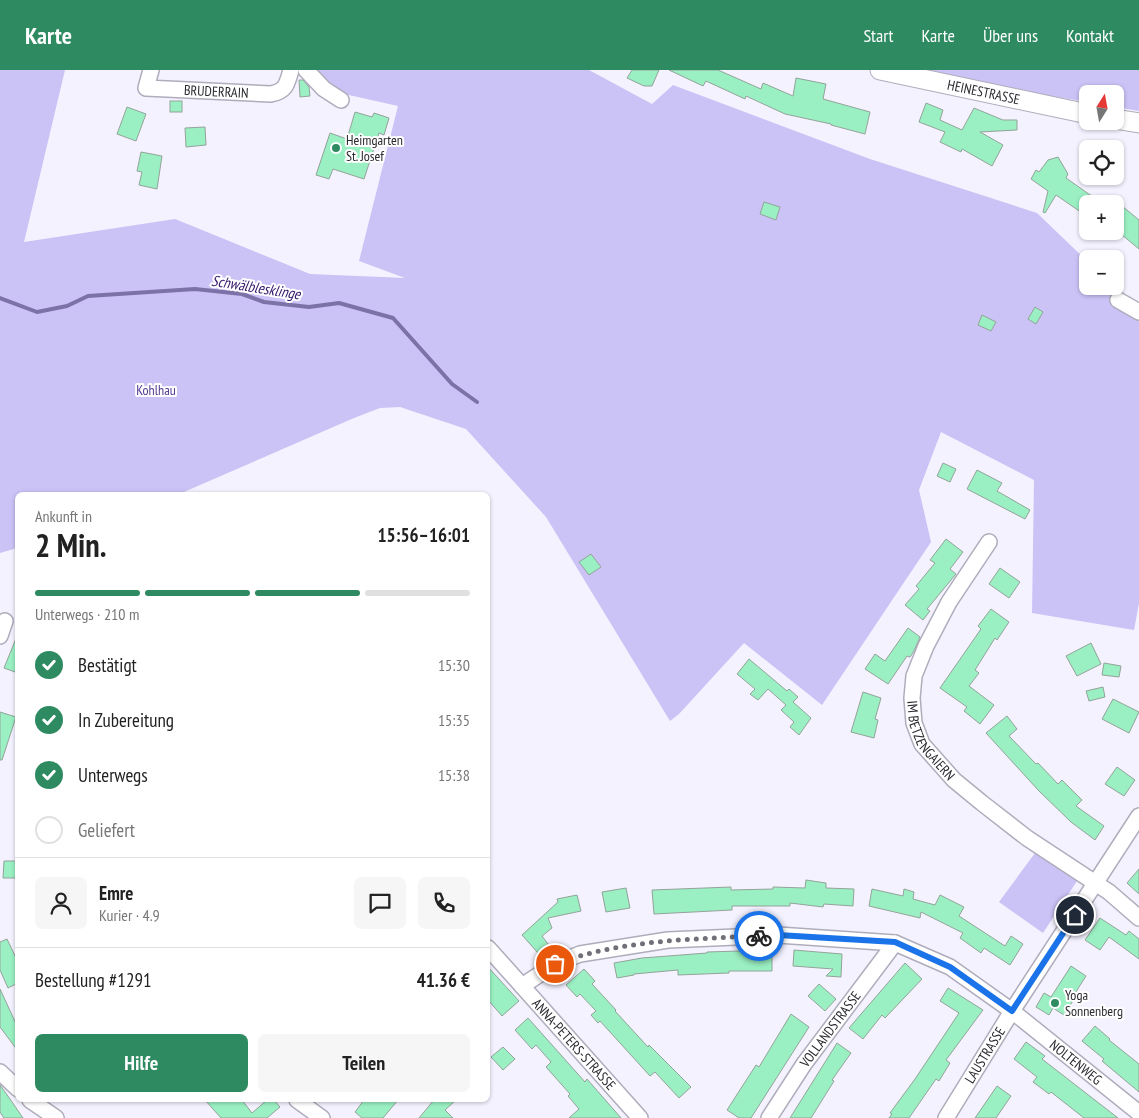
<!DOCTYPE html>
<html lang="de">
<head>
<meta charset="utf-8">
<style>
	body { margin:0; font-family:"PT Sans Narrow",sans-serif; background:#f6f6f6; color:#222; height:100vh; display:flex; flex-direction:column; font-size:19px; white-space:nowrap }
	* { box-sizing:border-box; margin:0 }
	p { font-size:16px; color:#767676 }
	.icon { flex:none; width:28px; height:28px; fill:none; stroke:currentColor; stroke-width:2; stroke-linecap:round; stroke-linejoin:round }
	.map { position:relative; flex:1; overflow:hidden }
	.details { position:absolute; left:15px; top:422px; width:475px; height:610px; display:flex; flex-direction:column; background:#fff; border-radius:8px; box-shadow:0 1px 4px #0004 }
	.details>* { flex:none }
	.needle { width:32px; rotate:11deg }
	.fabs { position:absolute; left:1079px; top:15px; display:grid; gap:10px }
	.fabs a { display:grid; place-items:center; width:45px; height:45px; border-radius:8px; background:#fff; box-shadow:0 1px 4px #0004; font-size:25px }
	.pin { position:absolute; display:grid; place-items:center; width:42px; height:42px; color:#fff; margin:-21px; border:2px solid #fff; border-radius:50%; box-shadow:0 1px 5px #0007 }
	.courier { position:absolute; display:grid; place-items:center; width:50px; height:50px; margin:-25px; border:4px solid #1a73e8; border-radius:50%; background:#fff; color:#222; box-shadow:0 1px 6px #0007 }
	.summary em { font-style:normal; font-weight:800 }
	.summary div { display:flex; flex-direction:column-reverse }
	.summary { display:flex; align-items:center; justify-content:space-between; height:85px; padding:0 20px }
	h1 { font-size:32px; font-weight:800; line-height:38px }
	.bar { display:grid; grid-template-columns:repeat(4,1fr); gap:8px 5px; align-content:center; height:60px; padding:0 20px }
	.bar i { height:6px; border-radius:4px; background:#e0e0e0 }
	.bar .on { background:#2e8a60 }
	.bar p { grid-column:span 4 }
	.line { display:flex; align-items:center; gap:12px; padding:0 20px; border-top:1px solid #e0e0e0 }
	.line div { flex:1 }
	.round { display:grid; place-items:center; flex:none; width:52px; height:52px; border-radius:8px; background:#f6f6f6 }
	ol { padding:0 20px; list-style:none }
	li { display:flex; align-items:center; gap:15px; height:55px }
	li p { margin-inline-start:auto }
	li .icon { padding:5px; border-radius:50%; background:#2e8a60; color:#fff; stroke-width:4 }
	li:last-child { color:#767676 }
	li i { width:28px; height:28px; border:2px solid #e0e0e0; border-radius:50% }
	.cta { display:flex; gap:10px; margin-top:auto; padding:10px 20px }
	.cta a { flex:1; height:58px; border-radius:8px; background:#2e8a60; color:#fff; font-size:20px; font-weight:800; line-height:58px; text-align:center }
	.cta a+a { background:#f6f6f6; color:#222 }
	header { display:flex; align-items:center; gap:30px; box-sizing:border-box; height:70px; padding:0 25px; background:#2e8a60; color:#fff }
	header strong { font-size:24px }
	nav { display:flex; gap:28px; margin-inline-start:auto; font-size:18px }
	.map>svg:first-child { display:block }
	.green { fill:#cbc2f6 }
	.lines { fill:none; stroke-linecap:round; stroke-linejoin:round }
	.stream { stroke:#7d72a7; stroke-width:4 }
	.building { fill:#9af0c2; stroke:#93a39a }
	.minor-casing { stroke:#afadbc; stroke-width:18 }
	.major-casing { stroke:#afadbc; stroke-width:21 }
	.minor { stroke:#fff; stroke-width:15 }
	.major { stroke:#fff; stroke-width:19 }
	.done { stroke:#716f78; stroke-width:5; stroke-dasharray:0 9 }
	.route { stroke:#1a73e8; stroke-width:6 }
	.poi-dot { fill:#2e8a60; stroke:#fff; stroke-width:2 }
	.labels { text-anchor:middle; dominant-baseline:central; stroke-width:4; stroke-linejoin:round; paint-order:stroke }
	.street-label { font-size:14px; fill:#2a292f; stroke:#fff }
	.poi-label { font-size:14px; fill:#2a292f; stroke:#fff; text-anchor:start }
	.park-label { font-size:14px; fill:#543d92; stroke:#fff }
	.water-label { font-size:15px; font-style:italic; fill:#34166a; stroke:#fff }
</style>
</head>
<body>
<header>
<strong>Karte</strong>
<nav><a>Start</a><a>Karte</a><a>Über uns</a><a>Kontakt</a></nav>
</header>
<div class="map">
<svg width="1139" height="1048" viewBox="0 0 1139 1048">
	<rect width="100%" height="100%" fill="#f4f2ff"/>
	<g class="green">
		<polygon points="0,0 65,0 24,172 175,149 310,204 405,208 359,191 398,36 340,23 318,0 589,0 652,34 673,15 870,89 1037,143 1087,191 1088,216 1115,216 1139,236 1139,533 1134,560 1032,543 1034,410 941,362 919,420 931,472 822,635 744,573 679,644 670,651 546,447 466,359 400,337 380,338 354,348 177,425 18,425 17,478 0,483"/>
		<polygon points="894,0 1139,0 1139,41 1115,37 1115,24 1088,24 1087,32"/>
		<polygon points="1035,783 1077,811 1043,863 999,832"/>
	</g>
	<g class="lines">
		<polyline class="stream" points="0,228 37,242 67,236 88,226 195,219 242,224 264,232 309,237 339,233 393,248 452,314 477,332"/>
	</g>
	<g class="building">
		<polygon points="632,0 659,0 652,16 644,16 627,8"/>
		<polygon points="669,0 718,0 761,19 763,13 793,26 796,8 826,14 823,29 870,42 865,64 831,55 831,54 785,44 746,26 745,29 706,11 703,16"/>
		<polygon points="299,10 303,10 309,17 310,26 300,27"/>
		<rect x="170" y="31" width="12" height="11"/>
		<polygon points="926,33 943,40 940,50 962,60 974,38 1003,50 1017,50 1017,60 980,62 1003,75 992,96 962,79 961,82 940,72 945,62 919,52"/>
		<polygon points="127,37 146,44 136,71 117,64"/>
		<polygon points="355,42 372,47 374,43 389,48 384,65 379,63 364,109 333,99 329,109 316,105 330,63 347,69"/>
		<polygon points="205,57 206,75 186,77 185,58"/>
		<polygon points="141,82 162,86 157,119 139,115 142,102 137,101"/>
		<polygon points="1058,87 1068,104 1066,108 1103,134 1088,134 1088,147 1056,125 1045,143 1043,142 1048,121 1031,109 1036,100 1039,102 1048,90"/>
		<polygon points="764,132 780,137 776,150 760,144"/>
		<polygon points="1122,136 1139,150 1139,179 1115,159 1115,144"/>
		<polygon points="1035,237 1043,242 1036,254 1028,249"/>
		<polygon points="982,245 996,252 991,261 978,255"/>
		<polygon points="943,393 956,399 950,412 937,406"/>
		<polygon points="977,400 1002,413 997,421 1030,440 1025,449 967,419"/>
		<polygon points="946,469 963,482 950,499 956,504 927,539 930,541 923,550 905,535 919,519 916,516 935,493 930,490"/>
		<polygon points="591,484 601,497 589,505 579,492"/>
		<polygon points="1000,498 1020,512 1009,528 989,514"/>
		<polygon points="991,539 1009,552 997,570 995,568 975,600 979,603 969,616 994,635 980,654 964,641 967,637 940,618 981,559 978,556"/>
		<polygon points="908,558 920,567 914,581 910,587 907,586 888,614 865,599 875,584 885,591"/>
		<polygon points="17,566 18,566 18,603 4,598"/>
		<polygon points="1091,573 1101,594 1077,606 1066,586"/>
		<polygon points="749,589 787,621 789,619 798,627 793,632 811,648 799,665 790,657 794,652 781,640 786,635 768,619 758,630 750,624 755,619 737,604"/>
		<polygon points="1104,593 1121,596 1119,607 1102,605"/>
		<polygon points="1103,617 1105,627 1089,631 1086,621"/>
		<polygon points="863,622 881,628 875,649 878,650 874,668 851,662"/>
		<polygon points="1113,629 1139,642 1129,663 1102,649"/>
		<polygon points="0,642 16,647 2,690 0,690"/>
		<polygon points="1007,646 1017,659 1009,666 1036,694 1038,693 1058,714 1062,710 1082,730 1076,736 1104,756 1095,770 1071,752 1039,721 986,663"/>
		<polygon points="1117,697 1135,710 1124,726 1105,714"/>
		<polygon points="4,791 18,791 18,808 3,808"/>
		<polygon points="1139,799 1139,824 1127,813"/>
		<polygon points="806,810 826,813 826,818 854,819 853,836 824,834 823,837 790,833 790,836 732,836 732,840 654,844 652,820 731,817 731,820 773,819 773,817 805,818"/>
		<polygon points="626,818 630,838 606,842 602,822"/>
		<polygon points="872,819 903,826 904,819 914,822 913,829 935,835 940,825 964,837 959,846 1005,876 1011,866 1023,874 1010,895 984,878 981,883 960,868 963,863 921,842 920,848 869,836"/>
		<polygon points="577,825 581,841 548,848 552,858 542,866 548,874 538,883 522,865 558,832 557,829"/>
		<polygon points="1100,848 1126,865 1129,861 1139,869 1139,889 1109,867 1100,880 1085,870"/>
		<polygon points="7,869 18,892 18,913 8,918 0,900 0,872"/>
		<polygon points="772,880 772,901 729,901 729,903 678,905 678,900 634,904 634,905 617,908 614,893 642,888 707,883 707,882"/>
		<polygon points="794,880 842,884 841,907 826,906 833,899 793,896"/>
		<polygon points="905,893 922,909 885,948 882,945 863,969 849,958"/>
		<polygon points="1071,896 1086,906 1072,928 1074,929 1064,945 1053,938 1049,945 1036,937 1044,923 1051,927"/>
		<polygon points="488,897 519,931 502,946 488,930"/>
		<polygon points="584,899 595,911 592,914 616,940 615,941 648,977 649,975 691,1017 679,1028 655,1002 650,1006 600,951 598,953 591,945 596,941 580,924 577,927 566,915"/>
		<polygon points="819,914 836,929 825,941 808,926"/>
		<polygon points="948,918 983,940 946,990 950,993 939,1011 936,1009 909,1048 889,1048 892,1044 890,1043 915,1009 959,943 940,931"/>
		<polygon points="0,919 18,958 18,981 0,957"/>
		<polygon points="791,944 809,957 751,1048 739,1048 727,1040 756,995 759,997"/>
		<polygon points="528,948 585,1012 587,1009 621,1048 569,1048 579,1039 568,1026 570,1024 546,997 551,992 536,975 532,979 515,960"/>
		<polygon points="1095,956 1110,969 1109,970 1139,994 1139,1022 1102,991 1104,989 1082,971"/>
		<polygon points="1026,972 1045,986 1042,989 1118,1048 1084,1048 1051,1022 1049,1024 1033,1012 1037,1007 1014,989"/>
		<polygon points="837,973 851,983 832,1010 834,1011 811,1048 790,1048"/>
		<polygon points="503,977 515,989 503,1000 491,987"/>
		<polygon points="0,1015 10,1029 23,1048 4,1048 0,1042"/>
		<polygon points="997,1016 1011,1026 996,1048 975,1048"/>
		<polygon points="205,1030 242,1030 252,1043 267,1030 274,1030 280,1037 267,1048 221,1048"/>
		<polygon points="364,1030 398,1030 383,1048 362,1048 355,1042"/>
		<polygon points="434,1030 456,1030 445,1040 453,1048 419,1048"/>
	</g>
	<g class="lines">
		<g class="minor-casing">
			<g id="minor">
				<path id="s1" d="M151,0L146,18L271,24C286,21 287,14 291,0"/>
				<polyline points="306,0 324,19 341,30"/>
				<polyline points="1118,230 1139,242"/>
				<path id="s2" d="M989,472L949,532L926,576L914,606L912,628L914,653L922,674L954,710L982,733L1027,768L1109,822L1139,848"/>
				<polyline points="0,566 5,551"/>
				<path id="s3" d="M488,878L640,1048"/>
				<path id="s4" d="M522,916L555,894L580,884L668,870L778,865L895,873L950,897L1012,941L1139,1043"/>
				<polyline points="0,1002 18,1019"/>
				<polyline points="30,1030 56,1048"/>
				<polyline points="297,1030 322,1048"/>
				<path id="s5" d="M769,1048L804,994L895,873"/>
				<path id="s6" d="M946,1048L1012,941L1139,746"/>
			</g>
		</g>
		<g class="major-casing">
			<g id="major">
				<path id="s7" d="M880,0L1088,44"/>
				<polyline points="1115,49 1139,53"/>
			</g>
		</g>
		<use href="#minor" class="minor"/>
		<use href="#major" class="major"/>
	</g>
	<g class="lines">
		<path class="done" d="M555,894C620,870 691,869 759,866"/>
		<polyline class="route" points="759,866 778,865 895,872 950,897 1012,941 1075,845"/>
	</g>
	<g class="poi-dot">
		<circle cx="336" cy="78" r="5"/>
		<circle cx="1055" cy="933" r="5"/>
	</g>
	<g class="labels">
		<g class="street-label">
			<text stroke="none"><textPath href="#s1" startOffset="89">BRUDERRAIN</textPath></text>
			<text stroke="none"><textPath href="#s7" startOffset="106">HEINESTRASSE</textPath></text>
			<text stroke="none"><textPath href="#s2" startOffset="224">IM BETZENGAIERN</textPath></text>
			<text stroke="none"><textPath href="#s5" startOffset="108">VOLLANDSTRASSE</textPath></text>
			<text stroke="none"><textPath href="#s3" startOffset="129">ANNA-PETERS-STRASSE</textPath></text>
			<text stroke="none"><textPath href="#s6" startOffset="74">LAUSTRASSE</textPath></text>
			<text stroke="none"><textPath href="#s4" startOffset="601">NOLTENWEG</textPath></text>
		</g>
		<g class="poi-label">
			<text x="346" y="70">Heimgarten<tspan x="346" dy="16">St. Josef</tspan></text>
			<text x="1065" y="925">Yoga<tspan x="1065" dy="16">Sonnenberg</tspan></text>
		</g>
		<g class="park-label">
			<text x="156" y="320">Kohlhau</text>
		</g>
		<g class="water-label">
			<text transform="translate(256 217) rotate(9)">Schwälblesklinge</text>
		</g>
	</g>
</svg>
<div class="fabs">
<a><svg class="needle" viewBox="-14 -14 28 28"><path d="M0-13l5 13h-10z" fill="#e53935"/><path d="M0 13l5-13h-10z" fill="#767676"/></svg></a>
<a><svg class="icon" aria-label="locate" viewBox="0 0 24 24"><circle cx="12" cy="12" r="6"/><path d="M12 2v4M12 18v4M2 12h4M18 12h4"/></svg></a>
<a>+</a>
<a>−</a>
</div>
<div class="pin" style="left:555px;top:894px;background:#ea580c"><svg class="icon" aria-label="bag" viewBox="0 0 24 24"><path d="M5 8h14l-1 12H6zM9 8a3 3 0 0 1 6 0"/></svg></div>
<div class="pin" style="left:1075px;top:845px;background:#1f2937"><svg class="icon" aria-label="home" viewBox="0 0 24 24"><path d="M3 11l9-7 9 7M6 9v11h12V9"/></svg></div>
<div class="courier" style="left:759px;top:866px"><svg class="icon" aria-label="bike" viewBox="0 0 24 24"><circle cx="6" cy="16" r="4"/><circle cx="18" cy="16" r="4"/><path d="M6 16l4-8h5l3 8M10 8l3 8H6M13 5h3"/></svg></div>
<section class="details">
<div class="summary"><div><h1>2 Min.</h1><p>Ankunft in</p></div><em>15:56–16:01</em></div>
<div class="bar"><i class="on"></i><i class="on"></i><i class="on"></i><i></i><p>Unterwegs · 210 m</p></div>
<ol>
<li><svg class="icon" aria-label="check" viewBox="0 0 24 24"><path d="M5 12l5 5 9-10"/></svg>Bestätigt<p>15:30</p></li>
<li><svg class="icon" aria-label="check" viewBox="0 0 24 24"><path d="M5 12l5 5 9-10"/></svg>In Zubereitung<p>15:35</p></li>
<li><svg class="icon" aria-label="check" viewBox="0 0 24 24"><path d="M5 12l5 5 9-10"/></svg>Unterwegs<p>15:38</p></li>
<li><i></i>Geliefert</li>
</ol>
<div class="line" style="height:90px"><a class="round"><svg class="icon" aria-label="person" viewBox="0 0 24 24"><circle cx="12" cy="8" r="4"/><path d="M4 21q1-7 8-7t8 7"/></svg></a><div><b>Emre</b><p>Kurier · 4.9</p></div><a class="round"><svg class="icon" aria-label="chat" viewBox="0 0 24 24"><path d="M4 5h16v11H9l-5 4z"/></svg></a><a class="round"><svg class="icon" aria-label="phone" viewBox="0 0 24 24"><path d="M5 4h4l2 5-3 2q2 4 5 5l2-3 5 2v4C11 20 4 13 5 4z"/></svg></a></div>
<div class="line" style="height:65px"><div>Bestellung #1291</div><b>41.36 €</b></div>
<div class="cta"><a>Hilfe</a><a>Teilen</a></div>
</section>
</div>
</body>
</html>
